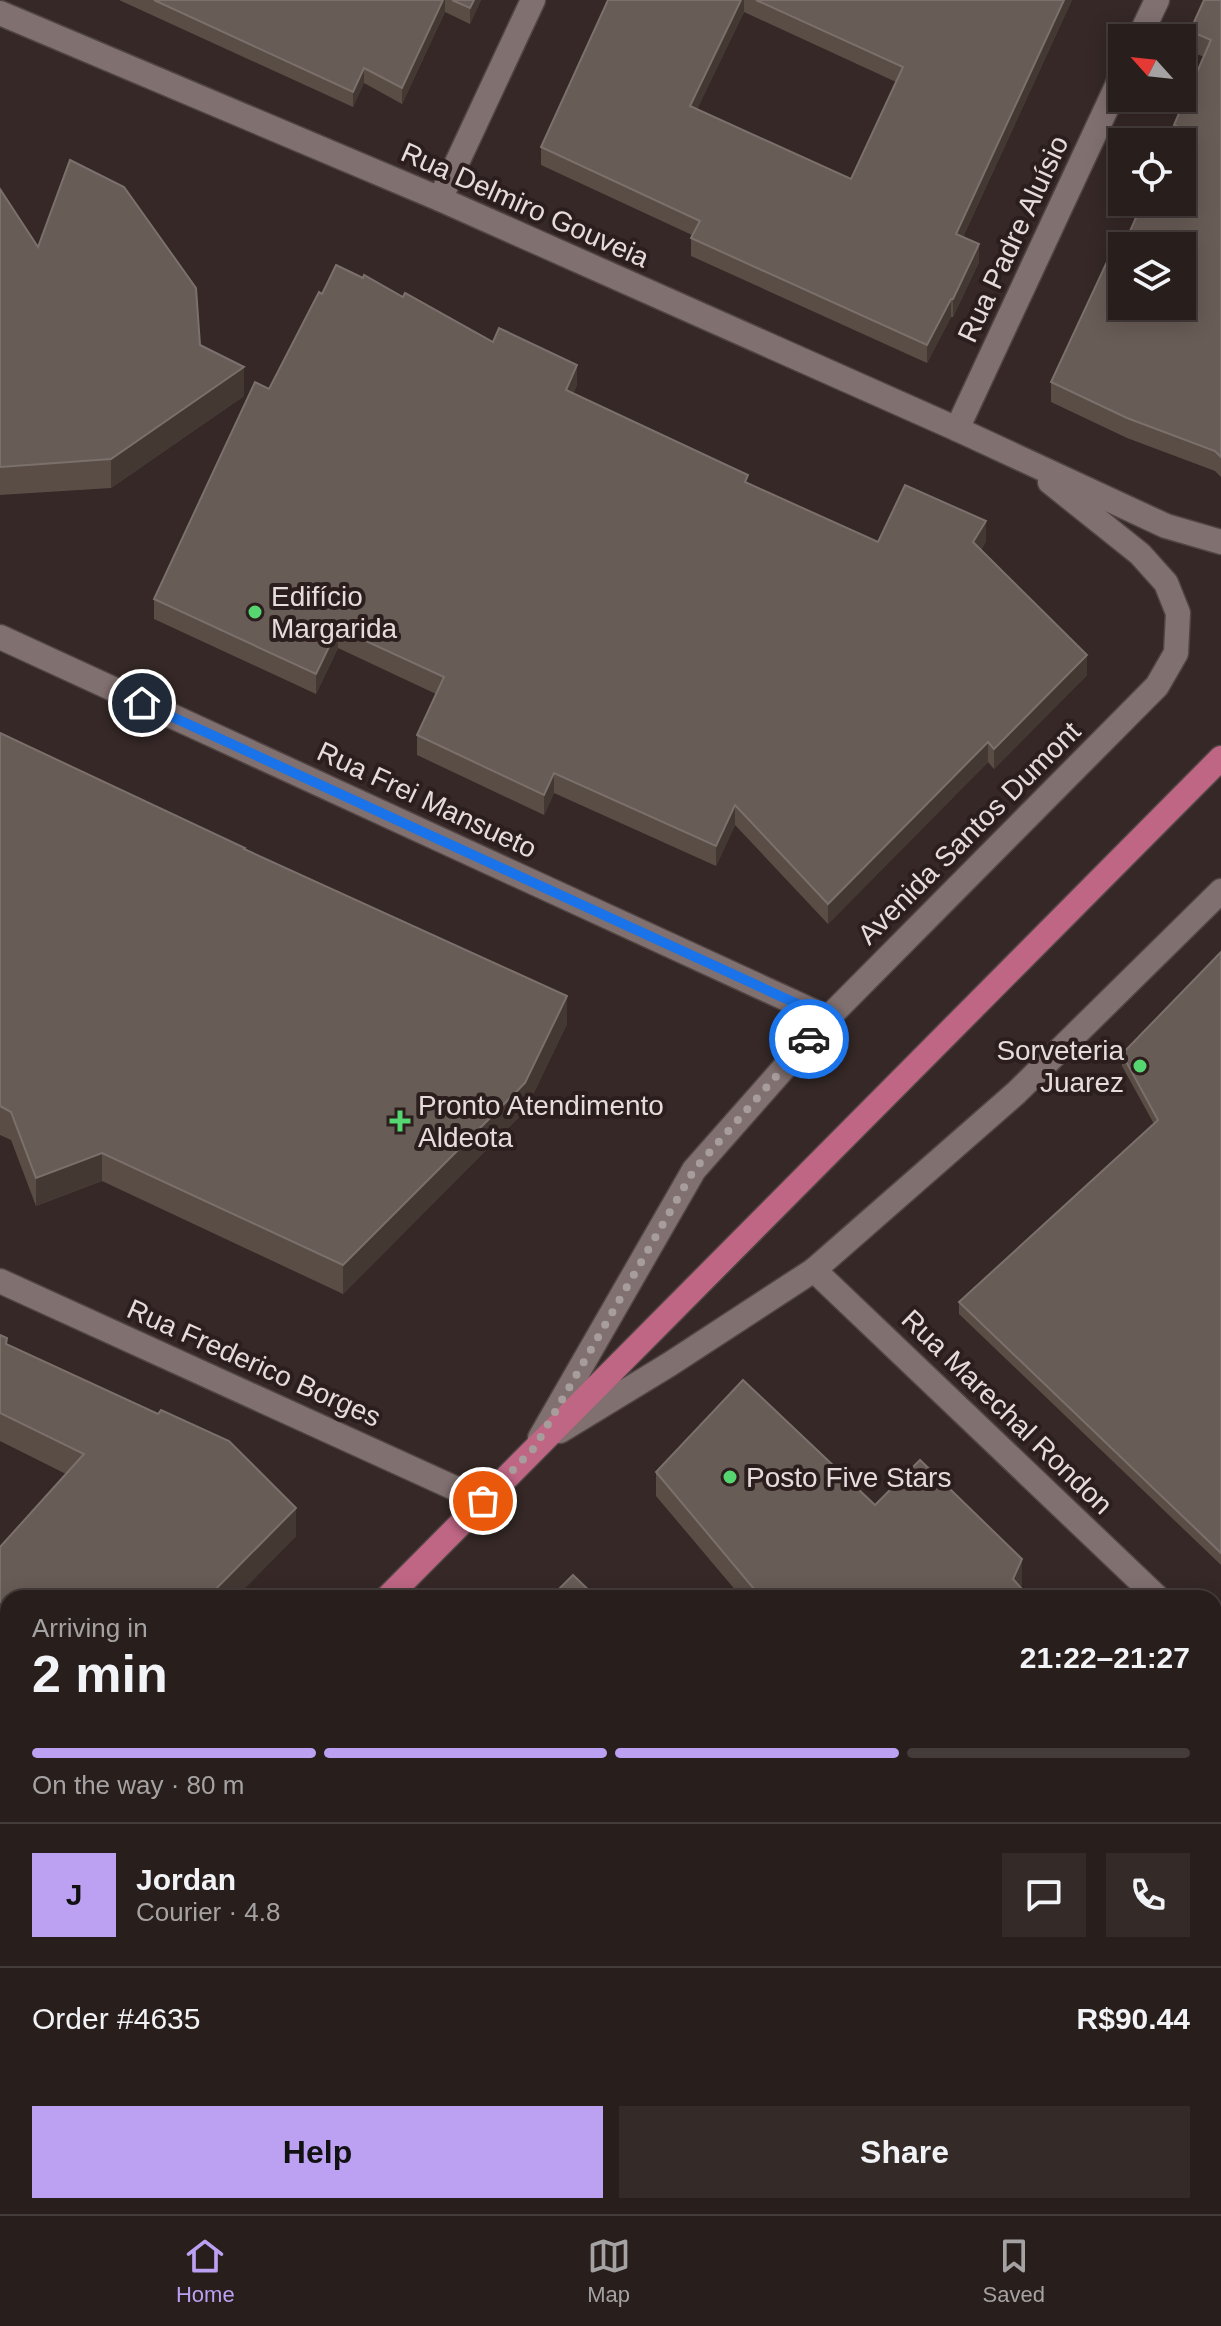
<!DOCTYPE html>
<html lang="en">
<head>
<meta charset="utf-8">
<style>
	body { margin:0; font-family:Arial,sans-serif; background:#342b29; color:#f1f3f6; height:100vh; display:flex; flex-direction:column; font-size:30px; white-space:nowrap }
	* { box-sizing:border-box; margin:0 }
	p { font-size:26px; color:#a5a2a3 }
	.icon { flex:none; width:44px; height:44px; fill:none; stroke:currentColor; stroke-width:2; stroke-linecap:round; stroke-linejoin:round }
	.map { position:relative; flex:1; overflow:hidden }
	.panel { position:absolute; left:0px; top:1590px; width:1222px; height:624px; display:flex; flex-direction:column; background:#281e1c; border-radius:24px 24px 0 0; box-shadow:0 4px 20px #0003,0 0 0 2px #443c3b }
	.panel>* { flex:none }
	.needle { width:52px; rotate:297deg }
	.fabs { position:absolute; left:1108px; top:24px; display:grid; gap:16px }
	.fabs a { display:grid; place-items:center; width:88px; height:88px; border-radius:0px; background:#281e1c; box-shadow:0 4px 20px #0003,0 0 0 2px #443c3b; font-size:40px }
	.pin { position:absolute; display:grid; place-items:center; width:68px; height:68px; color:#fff; margin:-34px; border:4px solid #fff; border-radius:50%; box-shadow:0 2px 8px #0007 }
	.courier { position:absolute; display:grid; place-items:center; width:80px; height:80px; margin:-40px; border:6px solid #1a73e8; border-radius:50%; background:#fff; color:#222; box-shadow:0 2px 10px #0007 }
	.headline em { font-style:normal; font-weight:600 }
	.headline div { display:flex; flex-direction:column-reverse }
	.headline { display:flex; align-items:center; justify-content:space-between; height:136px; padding:0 32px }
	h1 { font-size:52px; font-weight:600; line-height:60px }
	.bar { display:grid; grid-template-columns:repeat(4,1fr); gap:12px 8px; align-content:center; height:96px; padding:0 32px }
	.bar i { height:10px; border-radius:6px; background:#443c3b }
	.bar .current { background:#bca0f2 }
	.bar p { grid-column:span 4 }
	.line { display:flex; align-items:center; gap:20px; padding:0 32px; border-top:2px solid #443c3b }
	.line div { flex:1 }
	.round { display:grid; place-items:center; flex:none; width:84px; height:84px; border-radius:0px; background:#342b29 }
	.cta { display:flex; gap:16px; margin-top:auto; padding:16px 32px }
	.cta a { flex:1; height:92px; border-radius:0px; background:#bca0f2; color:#111; font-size:32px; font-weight:600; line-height:92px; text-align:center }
	.cta a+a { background:#342b29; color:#f1f3f6 }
	.tabs { display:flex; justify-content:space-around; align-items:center; height:112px; border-top:2px solid #443c3b; background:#281e1c; font-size:22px; color:#a5a2a3 }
	.tabs a { display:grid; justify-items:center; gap:4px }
	.tabs .current { color:#bca0f2 }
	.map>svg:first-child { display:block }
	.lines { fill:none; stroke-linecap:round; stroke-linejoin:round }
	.minor-casing { stroke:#504544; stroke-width:27 }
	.tertiary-casing { stroke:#504544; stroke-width:27 }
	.primary-casing { stroke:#504544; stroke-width:27 }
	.minor { stroke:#80706f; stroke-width:24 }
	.tertiary { stroke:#80706f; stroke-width:24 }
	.primary { stroke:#bf6684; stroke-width:24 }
	.wall { fill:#594d46; fill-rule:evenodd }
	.shaded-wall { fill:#443833 }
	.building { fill:#685c56; stroke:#7b706b; stroke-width:2; fill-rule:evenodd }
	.done { stroke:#a79d9c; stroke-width:8; stroke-dasharray:0 14.4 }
	.route { stroke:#1a73e8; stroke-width:10 }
	.poi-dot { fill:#55d671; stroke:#2b1e1d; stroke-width:3 }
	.labels { text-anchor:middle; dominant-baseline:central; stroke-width:8; stroke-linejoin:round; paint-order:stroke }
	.street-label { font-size:28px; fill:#e5dcdb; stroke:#2b1e1d }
	.poi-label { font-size:28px; fill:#e5dcdb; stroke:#2b1e1d; text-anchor:start }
</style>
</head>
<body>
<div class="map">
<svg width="1221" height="2214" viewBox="0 0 1221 2214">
	<rect width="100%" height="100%" fill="#352826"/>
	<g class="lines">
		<g class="minor-casing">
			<g id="minor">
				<polyline points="1139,38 1157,0"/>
				<polyline points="440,199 533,0"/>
				<polyline points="957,429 1122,75"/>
				<polyline points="0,637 828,1018"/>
				<polyline points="814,1270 1158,1598"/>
				<polyline points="1214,1651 1221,1658"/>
				<polyline points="0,2027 8,2035"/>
				<polyline points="182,2206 190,2214"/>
			</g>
		</g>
		<g class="tertiary-casing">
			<g id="tertiary">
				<polyline points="0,13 440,199 957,429 1166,526 1221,542"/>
				<polyline points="0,1281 483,1501"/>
				<polyline points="560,1431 670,1364 814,1270 1016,1093 1221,891"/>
				<polyline points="540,1438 694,1170 828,1018 1157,686 1176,653 1178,613 1166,583 1140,554 1050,482"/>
			</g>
		</g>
		<g class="primary-casing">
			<g id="primary">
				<polyline points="387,1598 1221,758"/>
				<polyline points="0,1994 8,1986"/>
			</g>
		</g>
		<use href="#minor" class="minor"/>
		<use href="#tertiary" class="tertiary"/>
		<use href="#primary" class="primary"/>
	</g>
	<g class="wall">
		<polygon points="119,0 481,0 470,24 445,12 402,104 364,83 353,107"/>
		<path d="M608,0H1072L963,237L979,262L953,317H951L927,363L691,256V238L692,235L541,165V147ZM744,12L896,82L851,179L697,109Z"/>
		<polygon points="1221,0 1221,477 1215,471 1127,438 1051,402 1051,382 1126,240 1174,133 1174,125 1204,57 1190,51 1190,31"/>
		<polygon points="0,189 38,247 200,345 244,396 111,488 0,495"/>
		<polygon points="322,294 403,297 577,385 573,394 748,484 878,542 986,541 981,550 1087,675 994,769 988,762 828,924 735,825 716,866 554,793 544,815 417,755 417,735 436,694 338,648 316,694 154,619 154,599"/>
		<polygon points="0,733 245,850 567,1024 525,1111 343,1294 102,1181 36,1206 11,1140 0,1135"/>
		<polygon points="1221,952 1221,1565 959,1314 959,1302 1154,1124 1122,1066 1122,1054"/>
		<polygon points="0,1335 7,1338 7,1344 158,1414 161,1410 229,1441 296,1508 296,1536 235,1598 8,1598 8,1780 0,1789 0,1547 66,1474 0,1441"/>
		<polygon points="656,1472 875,1505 1022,1583 1021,1587 1030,1598 742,1598 656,1496"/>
	</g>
	<g class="shaded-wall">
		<polygon points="443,0 445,0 445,12 402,104 402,88"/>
		<polygon points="474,0 481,0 470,24 470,8"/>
		<polygon points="741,0 744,0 744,12 690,124 690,106"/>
		<polygon points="1064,0 1072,0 956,252 956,234"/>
		<polygon points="364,68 364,83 353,107 353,92"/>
		<polygon points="979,244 979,262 953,317 953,299"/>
		<polygon points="951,299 951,317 927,363 927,345"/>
		<polygon points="577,365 577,385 566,410 566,390"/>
		<polygon points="244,367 244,396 111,488 111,459"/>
		<polygon points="986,521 986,541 973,562 973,542"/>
		<polygon points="338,628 338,648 316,694 316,674"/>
		<polygon points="1087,655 1087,675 994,769 994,749"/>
		<polygon points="988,742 988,762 828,924 828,904"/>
		<polygon points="554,773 554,793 544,815 544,795"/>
		<polygon points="735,805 735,825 716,866 716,846"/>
		<polygon points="567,996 567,1024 525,1111 343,1294 343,1265"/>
		<polygon points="102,1153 102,1181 36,1206 36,1178"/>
		<polygon points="296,1508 296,1536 235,1598 207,1598"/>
		<polygon points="1022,1559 1022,1583 1015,1598 1013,1579"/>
		<polygon points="8,1752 8,1780 0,1789 0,1760"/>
		<polygon points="1221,2114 1221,2132 1214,2139 1214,2121"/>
		<polygon points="1131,2206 1148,2206 1140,2214 1123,2214"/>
	</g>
	<g class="building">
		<polygon points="154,0 443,0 402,88 364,68 353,92"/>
		<polygon points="452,0 474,0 470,8"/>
		<polygon points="608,0 741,0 690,106 851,179 903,67 756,0 1064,0 956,234 979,244 953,299 951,299 927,345 691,238 700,221 541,147"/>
		<path d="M1204,0H1221V457L1215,451L1127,418L1051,382L1119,236L1126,240L1143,202H1182V142H1170L1177,126L1174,125L1211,40L1190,31ZM1122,246H1182V306H1122Z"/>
		<polygon points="70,160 124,187 196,288 200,345 244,367 111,459 0,467 0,189 38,247"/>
		<polygon points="336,265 363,278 364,275 403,297 405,293 493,342 499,328 577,365 566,390 748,475 745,482 878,542 905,485 986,521 973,542 1087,655 994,749 988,742 828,904 735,805 716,846 554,773 544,795 417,735 444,677 338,628 316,674 154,599 255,382 269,389 319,292 322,294"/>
		<polygon points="0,733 245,848 244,849 567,996 525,1083 343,1265 102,1153 36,1178 11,1112 0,1106"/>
		<polygon points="1221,952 1221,1553 959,1302 1158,1120 1122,1054"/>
		<polygon points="0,1335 7,1338 6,1344 158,1414 161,1410 229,1441 296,1508 207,1598 8,1598 8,1752 0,1760 0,1547 84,1454 0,1413"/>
		<polygon points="743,1380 875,1505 920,1460 1022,1559 1013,1579 1030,1598 757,1598 760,1596 656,1472"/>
		<polygon points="573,1575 597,1598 550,1598"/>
		<polygon points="1214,1868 1221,1875 1221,2114 1214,2121"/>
		<polygon points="556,2206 1131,2206 1123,2214 548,2214"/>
	</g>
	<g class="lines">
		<polyline class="done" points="483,1501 535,1447 694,1170 809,1039"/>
		<polyline class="route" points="142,703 828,1018 809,1039"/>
	</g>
	<g class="poi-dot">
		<circle cx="255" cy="612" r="8"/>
		<circle cx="1140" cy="1066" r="8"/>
		<path d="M396 1109h8v8h8v8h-8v8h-8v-8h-8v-8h8z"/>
		<circle cx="730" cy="1477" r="8"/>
	</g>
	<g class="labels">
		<g class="street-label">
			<text transform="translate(525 205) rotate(24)">Rua Delmiro Gouveia</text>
			<text transform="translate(1013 239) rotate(-65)">Rua Padre Aluísio</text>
			<text transform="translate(427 800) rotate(25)">Rua Frei Mansueto</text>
			<text transform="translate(969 833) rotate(-45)">Avenida Santos Dumont</text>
			<text transform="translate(254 1363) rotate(24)">Rua Frederico Borges</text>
			<text transform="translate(1007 1412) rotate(44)">Rua Marechal Rondon</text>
		</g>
		<g class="poi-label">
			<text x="271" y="596">Edifício<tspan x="271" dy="32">Margarida</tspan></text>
			<text x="1124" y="1050" text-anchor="end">Sorveteria<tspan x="1124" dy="32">Juarez</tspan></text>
			<text x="418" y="1105">Pronto Atendimento<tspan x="418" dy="32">Aldeota</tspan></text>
			<text x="746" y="1477">Posto Five Stars</text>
		</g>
	</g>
</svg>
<div class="fabs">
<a><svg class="needle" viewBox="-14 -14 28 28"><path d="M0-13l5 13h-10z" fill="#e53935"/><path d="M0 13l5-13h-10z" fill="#a5a2a3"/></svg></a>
<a><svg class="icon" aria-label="locate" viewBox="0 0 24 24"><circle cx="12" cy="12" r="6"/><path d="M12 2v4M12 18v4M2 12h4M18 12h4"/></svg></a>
<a><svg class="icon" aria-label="layers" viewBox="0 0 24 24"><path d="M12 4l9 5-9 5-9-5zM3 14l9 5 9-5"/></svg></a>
</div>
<div class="pin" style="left:483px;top:1501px;background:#ea580c"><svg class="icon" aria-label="bag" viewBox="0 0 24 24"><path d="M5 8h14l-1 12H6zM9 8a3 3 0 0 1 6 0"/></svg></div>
<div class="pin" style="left:142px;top:703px;background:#1f2937"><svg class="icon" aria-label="home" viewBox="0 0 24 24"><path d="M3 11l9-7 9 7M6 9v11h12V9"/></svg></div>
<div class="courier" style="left:809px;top:1039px"><svg class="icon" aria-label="car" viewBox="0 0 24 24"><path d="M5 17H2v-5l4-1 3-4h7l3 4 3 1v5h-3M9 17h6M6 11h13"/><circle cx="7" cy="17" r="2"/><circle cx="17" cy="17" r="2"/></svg></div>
<section class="panel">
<div class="headline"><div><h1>2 min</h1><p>Arriving in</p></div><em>21:22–21:27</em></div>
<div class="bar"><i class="current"></i><i class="current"></i><i class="current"></i><i></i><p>On the way · 80 m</p></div>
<div class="line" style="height:144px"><b class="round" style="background:#bca0f2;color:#111">J</b><div><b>Jordan</b><p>Courier · 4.8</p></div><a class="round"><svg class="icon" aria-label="chat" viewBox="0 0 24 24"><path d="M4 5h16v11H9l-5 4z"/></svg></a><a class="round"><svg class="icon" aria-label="phone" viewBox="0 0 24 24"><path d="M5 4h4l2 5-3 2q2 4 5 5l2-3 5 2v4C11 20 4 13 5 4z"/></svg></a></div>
<div class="line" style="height:104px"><div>Order #4635</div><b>R$90.44</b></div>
<div class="cta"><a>Help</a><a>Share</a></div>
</section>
</div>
<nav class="tabs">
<a class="current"><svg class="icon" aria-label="home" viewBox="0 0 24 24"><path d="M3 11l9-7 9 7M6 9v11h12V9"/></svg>Home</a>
<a><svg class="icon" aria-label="map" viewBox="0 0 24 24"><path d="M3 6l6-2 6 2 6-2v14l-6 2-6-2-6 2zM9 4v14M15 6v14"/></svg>Map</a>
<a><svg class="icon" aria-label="saved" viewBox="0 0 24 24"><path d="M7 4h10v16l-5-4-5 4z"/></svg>Saved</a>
</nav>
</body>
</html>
